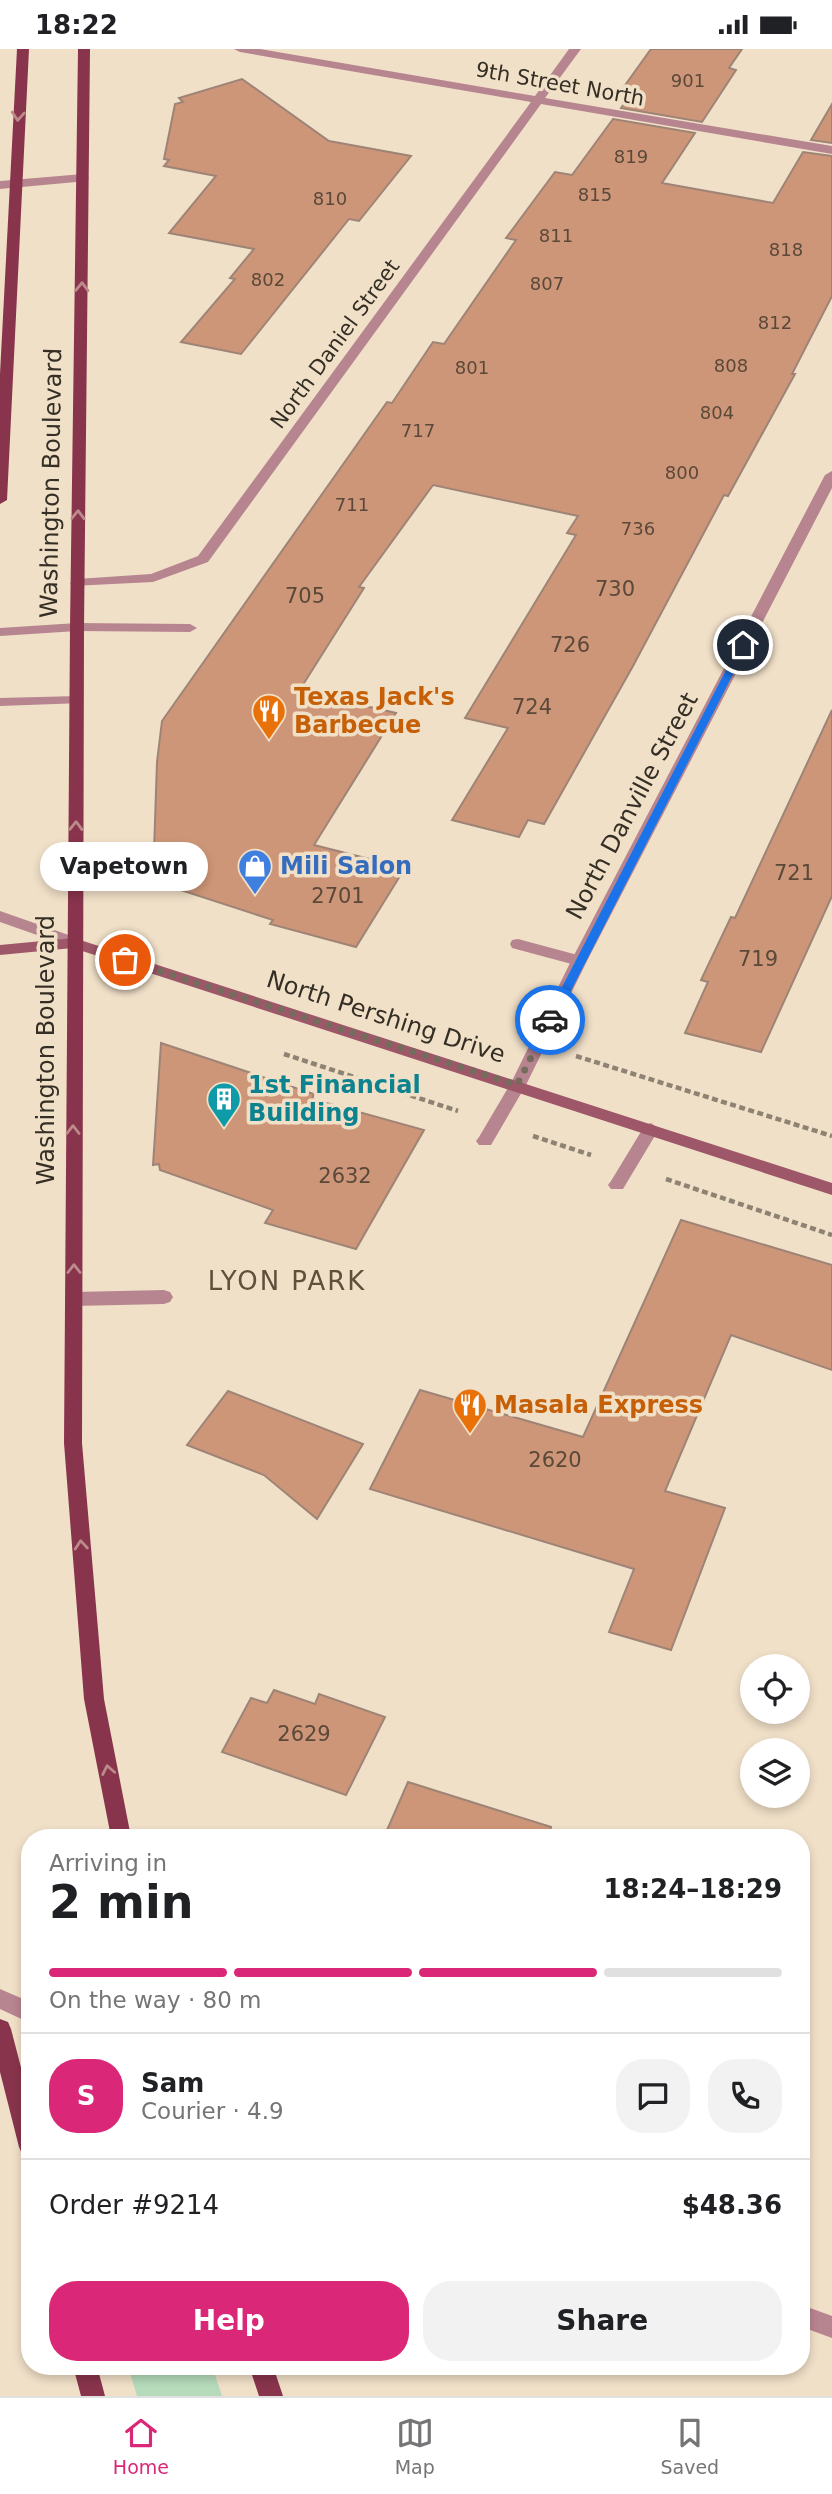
<!DOCTYPE html>
<html lang="en">
<head>
<meta charset="utf-8">
<style>
	body { margin:0; font-family:"DejaVu Sans",sans-serif; background:#f2f2f2; color:#202124; height:100vh; display:flex; flex-direction:column; font-size:26px; white-space:nowrap }
	* { box-sizing:border-box; margin:0 }
	p { font-size:23px; color:#757577 }
	.icon { flex:none; width:38px; height:38px; fill:none; stroke:currentColor; stroke-width:2; stroke-linecap:round; stroke-linejoin:round }
	.map { position:relative; flex:1; overflow:hidden }
	.side { position:absolute; left:21px; top:1780px; width:789px; height:546px; display:flex; flex-direction:column; background:#fff; border-radius:28px; box-shadow:0 4px 10px #0003 }
	.side>* { flex:none }
	.tools { position:absolute; left:740px; top:1605px; display:grid; gap:14px }
	.tools a { display:grid; place-items:center; width:70px; height:70px; border-radius:50%; background:#fff; box-shadow:0 4px 10px #0003; font-size:35px }
	.pin { position:absolute; display:grid; place-items:center; width:60px; height:60px; color:#fff; margin:-30px; border:4px solid #fff; border-radius:50%; box-shadow:0 2px 7px #0007 }
	.courier { position:absolute; display:grid; place-items:center; width:70px; height:70px; margin:-35px; border:5px solid #1a73e8; border-radius:50%; background:#fff; color:#222; box-shadow:0 2px 9px #0007 }
	.bubble { position:absolute; height:49px; border-radius:24px; background:#fff; box-shadow:0 4px 10px #0003; font-size:23px; font-weight:800; line-height:49px; text-align:center }
	.head em { font-style:normal; font-weight:800 }
	.head div { display:flex; flex-direction:column-reverse }
	.head { display:flex; align-items:center; justify-content:space-between; height:119px; padding:0 28px }
	h1 { font-size:46px; font-weight:800; line-height:52px }
	.bar { display:grid; grid-template-columns:repeat(4,1fr); gap:10px 7px; align-content:center; height:84px; padding:0 28px }
	.bar i { height:9px; border-radius:5px; background:#e0e0e0 }
	.bar .active { background:#db2777 }
	.bar p { grid-column:span 4 }
	.line { display:flex; align-items:center; gap:18px; padding:0 28px; border-top:2px solid #e0e0e0 }
	.line div { flex:1 }
	.round { display:grid; place-items:center; flex:none; width:74px; height:74px; border-radius:28px; background:#f2f2f2 }
	.cta { display:flex; gap:14px; margin-top:auto; padding:14px 28px }
	.cta a { flex:1; height:80px; border-radius:28px; background:#db2777; color:#fff; font-size:28px; font-weight:800; line-height:80px; text-align:center }
	.cta a+a { background:#f2f2f2; color:#202124 }
	.status { display:flex; justify-content:space-between; align-items:center; height:49px; padding:0 35px; background:#fff; direction:ltr }
	.status svg { height:19px; fill:currentColor }
	.tab-bar { display:flex; justify-content:space-around; align-items:center; height:98px; border-top:2px solid #e0e0e0; background:#fff; font-size:19px; color:#757577 }
	.tab-bar a { display:grid; justify-items:center; gap:4px }
	.tab-bar .active { color:#db2777 }
	.map>svg:first-child { display:block }
	.green { fill:#b5dbba }
	.building { fill:#ce9678; stroke:#9e8477; stroke-width:2 }
	.lines { fill:none; stroke-linecap:round; stroke-linejoin:round }
	.path { stroke:#8e8372; stroke-width:4.5; stroke-dasharray:6 3.5; stroke-linecap:butt }
	.lane { fill:#b78590; fill-rule:evenodd }
	.street { fill:#b78590; fill-rule:evenodd }
	.secondary { fill:#9e5768; fill-rule:evenodd }
	.primary { fill:#89344d; fill-rule:evenodd }
	.oneway { stroke:#bd8a8a }
	.route { fill:#1a73e8 }
	.done { stroke:#766c5d; stroke-width:7; stroke-dasharray:0 12.6 }
	.labels { text-anchor:middle; dominant-baseline:central; stroke-width:7; stroke-linejoin:round; paint-order:stroke }
	.far-number-label { font-size:18px; fill:#5a4839 }
	.far-street-label { font-size:21px; fill:#342e24; stroke:#f1e0c8 }
	.number-label { font-size:21px; fill:#5a4839 }
	.street-label { font-size:24px; fill:#342e24; stroke:#f1e0c8 }
	.food-label { font-size:24px; font-weight:bold; fill:#c56008; stroke:#f1e0c8; text-anchor:start }
	.shop-label { font-size:24px; font-weight:bold; fill:#366cbe; stroke:#f1e0c8; text-anchor:start }
	.culture-label { font-size:24px; font-weight:bold; fill:#0d838f; stroke:#f1e0c8; text-anchor:start }
	.neighbourhood-label { font-size:26px; letter-spacing:2px; fill:#5e503b; stroke:#f1e0c8 }
</style>
</head>
<body>
<div class="status"><b>18:22</b><svg viewBox="0 0 49 12"><path d="M0 12V9h3v3zM5 12V6h3v6zM10 12V3h3v9zM15 12V0h3v12zM26 1h20v11H26zM47 4h2v5h-2z"/></svg></div>
<div class="map">
<svg width="832" height="2347" viewBox="0 0 832 2347">
	<rect width="100%" height="100%" fill="#f1e0c8"/>
	<polygon class="green" points="128,2317 212,2317 222,2347 137,2347"/>
	<g class="building">
		<polygon points="651,0 742,0 729,19 736,21 702,73 621,59 634,41 623,39"/>
		<polygon points="242,30 329,92 411,107 359,172 349,170 241,305 181,293 235,230 230,229 254,200 169,184 216,127 164,117 169,111 164,110 175,55 183,53 179,49"/>
		<polygon points="832,55 832,94 811,91"/>
		<polygon points="613,70 695,84 662,134 773,154 803,103 832,107 832,247 792,325 795,325 728,447 724,446 633,617 544,775 528,771 519,788 452,771 508,679 465,669 576,486 567,484 578,467 433,436 359,538 364,539 299,642 396,664 314,796 405,819 356,898 270,875 273,871 153,832 157,713 162,672 387,353 392,354 433,293 444,295 516,191 506,189 555,123 572,126"/>
		<polygon points="832,661 832,847 761,1003 685,984 708,933 701,931 731,868 735,869"/>
		<polygon points="161,994 314,1045 312,1050 424,1081 356,1200 265,1174 273,1161 160,1121 159,1115 153,1116"/>
		<polygon points="681,1171 832,1216 832,1321 731,1286 665,1442 725,1459 671,1601 609,1583 634,1520 370,1440 420,1341 583,1388"/>
		<polygon points="228,1342 363,1395 317,1470 264,1426 187,1396"/>
		<polygon points="274,1641 315,1655 319,1645 385,1668 346,1746 222,1703 251,1649 267,1654"/>
		<polygon points="408,1733 551,1778 549,1788 384,1788"/>
	</g>
	<g class="lines">
		<g class="path">
			<polyline points="284,1005 458,1062"/>
			<polyline points="576,1007 832,1087"/>
			<polyline points="533,1087 591,1106"/>
			<polyline points="666,1130 832,1186"/>
		</g>
		<g class="lane">
			<polygon points="77,574 190,575 197,579 190,583 77,582 0,587 0,579"/>
			<polygon points="78,647 83,648 83,654 0,657 0,649"/>
			<polygon points="518,890 585,908 587,912 579,917 512,899 510,895 512,891"/>
			<polygon points="518,1030 526,1036 491,1096 479,1096 476,1092 479,1088 512,1032"/>
			<polygon points="651,1074 659,1080 623,1140 611,1140 608,1136 611,1132 645,1076"/>
			<polygon points="164,1241 170,1243 173,1248 170,1253 164,1255 74,1257 68,1255 65,1250 68,1245 74,1243"/>
		</g>
		<g class="street">
			<polygon points="234,0 260,0 535,47 569,0 581,0 545,49 832,97 832,105 541,55 208,513 153,533 72,537 70,534 77,530 151,525 198,507 531,53 240,3"/>
			<polygon points="83,125 89,129 87,132 0,140 0,132"/>
			<polygon points="832,422 832,439 587,912 526,1036 524,1040 512,1040 510,1036 571,912 825,426"/>
			<polygon points="0,862 80,890 82,894 74,899 0,873"/>
			<polygon points="0,1940 30,1953 30,1974 0,1960"/>
			<polygon points="802,2256 832,2267 832,2289 802,2278"/>
		</g>
		<polygon class="secondary" points="74,889 832,1134 832,1146 73,899 0,906 0,896"/>
		<g class="primary">
			<polygon points="17,0 29,0 7,451 0,455 0,325"/>
			<polygon points="78,0 90,0 84,578 82,1394 104,1650 131,1788 111,1788 84,1650 64,1394 70,578"/>
			<polygon points="0,1970 8,1973 11,1980 30,2053 30,2108 22,2105 19,2098 0,2023"/>
			<polygon points="73,2317 97,2317 105,2347 81,2347"/>
			<polygon points="249,2317 273,2317 283,2347 259,2347"/>
		</g>
	</g>
	<defs><path id="oneway-chevron" d="M-2-3.5L2.5 0L-2 3.5" fill="none" stroke-width="1.6" stroke-linecap="round" stroke-linejoin="round" transform="scale(1.75)"/></defs>
	<g class="oneway">
		<use href="#oneway-chevron" transform="translate(18 67) rotate(94)"/>
		<use href="#oneway-chevron" transform="translate(82 238) rotate(-89)"/>
		<use href="#oneway-chevron" transform="translate(78 466) rotate(-89)"/>
		<use href="#oneway-chevron" transform="translate(76 777) rotate(-89)"/>
		<use href="#oneway-chevron" transform="translate(73 1081) rotate(-90)"/>
		<use href="#oneway-chevron" transform="translate(74 1220) rotate(-90)"/>
		<use href="#oneway-chevron" transform="translate(81 1496) rotate(-95)"/>
		<use href="#oneway-chevron" transform="translate(108 1721) rotate(-101)"/>
	</g>
	<polygon class="route" points="743,593 748,596 556,971 546,974 545,971 739,596"/>
	<g class="lines">
		<polyline class="done" points="125,911 517,1036 550,971"/>
	</g>
	<defs>
		<g id="restaurant-pin" transform="scale(1.75)"><path d="M0 17L-7.5 6A9.5 9.5 0 1 1 7.5 6Z" fill="#e8710a" stroke="#f1e0c8"/><path d="M-5-6h1v4h1v-4h1v4h1v-4h1v5L-1.5 .5V6h-2V.5L-5-1ZM5-6V6H3V1.5H1.5Q1.5-4 5-6Z" fill="#fff"/></g>
		<g id="shop-pin" transform="scale(1.75)"><path d="M0 17L-7.5 6A9.5 9.5 0 1 1 7.5 6Z" fill="#3f7fe0" stroke="#f1e0c8"/><path d="M-5-2.5h2.3a2.7 3.5 0 0 1 5.4 0H5L5.5 6h-11ZM-1.5-2.5h3a1.5 2.3 0 0 0-3 0Z" fill="#fff"/></g>
		<g id="building-pin" transform="scale(1.75)"><path d="M0 17L-7.5 6A9.5 9.5 0 1 1 7.5 6Z" fill="#0f9aa8" stroke="#f1e0c8"/><path d="M-4-6H4V6H1V3H-1V6H-4ZM-2.5-4.3h1.7v1.8h-1.7ZM.8-4.3h1.7v1.8H.8ZM-2.5-1h1.7V.8h-1.7ZM.8-1h1.7V.8H.8Z" fill="#fff"/></g>
	</defs>
	<g fill-rule="evenodd">
		<use href="#restaurant-pin" x="269" y="662"/>
		<use href="#shop-pin" x="255" y="817"/>
		<use href="#building-pin" x="224" y="1050"/>
		<use href="#restaurant-pin" x="470" y="1356"/>
	</g>
	<g class="labels">
		<g class="far-number-label">
			<text x="688" y="31">901</text>
			<text x="631" y="107">819</text>
			<text x="595" y="145">815</text>
			<text x="330" y="149">810</text>
			<text x="556" y="186">811</text>
			<text x="786" y="200">818</text>
			<text x="268" y="230">802</text>
			<text x="547" y="234">807</text>
			<text x="775" y="273">812</text>
			<text x="731" y="316">808</text>
			<text x="472" y="318">801</text>
			<text x="717" y="363">804</text>
			<text x="418" y="381">717</text>
			<text x="682" y="423">800</text>
			<text x="352" y="455">711</text>
			<text x="638" y="479">736</text>
		</g>
		<g class="far-street-label">
			<text transform="translate(560 35) rotate(10)">9th Street North</text>
			<text transform="translate(335 295) rotate(-54)">North Daniel Street</text>
		</g>
		<g class="number-label">
			<text x="615" y="540">730</text>
			<text x="305" y="547">705</text>
			<text x="570" y="596">726</text>
			<text x="532" y="658">724</text>
			<text x="794" y="824">721</text>
			<text x="338" y="847">2701</text>
			<text x="758" y="910">719</text>
			<text x="345" y="1127">2632</text>
			<text x="555" y="1411">2620</text>
			<text x="304" y="1685">2629</text>
		</g>
		<g class="street-label">
			<text transform="translate(51 434) rotate(-89)">Washington Boulevard</text>
			<text transform="translate(632 757) rotate(-62)">North Danville Street</text>
			<text transform="translate(386 968) rotate(18)">North Pershing Drive</text>
			<text transform="translate(46 1001) rotate(-90)">Washington Boulevard</text>
		</g>
		<g class="food-label">
			<text x="294" y="648">Texas Jack's<tspan x="294" dy="28">Barbecue</tspan></text>
			<text x="494" y="1356">Masala Express</text>
		</g>
		<g class="shop-label">
			<text x="280" y="817">Mili Salon</text>
		</g>
		<g class="culture-label">
			<text x="248" y="1036">1st Financial<tspan x="248" dy="28">Building</tspan></text>
		</g>
		<g class="neighbourhood-label">
			<text x="287" y="1232">LYON PARK</text>
		</g>
	</g>
</svg>
<div class="tools">
<a><svg class="icon" aria-label="locate" viewBox="0 0 24 24"><circle cx="12" cy="12" r="6"/><path d="M12 2v4M12 18v4M2 12h4M18 12h4"/></svg></a>
<a><svg class="icon" aria-label="layers" viewBox="0 0 24 24"><path d="M12 4l9 5-9 5-9-5zM3 14l9 5 9-5"/></svg></a>
</div>
<div class="pin" style="left:125px;top:911px;background:#ea580c"><svg class="icon" aria-label="bag" viewBox="0 0 24 24"><path d="M5 8h14l-1 12H6zM9 8a3 3 0 0 1 6 0"/></svg></div>
<div class="pin" style="left:743px;top:596px;background:#1f2937"><svg class="icon" aria-label="home" viewBox="0 0 24 24"><path d="M3 11l9-7 9 7M6 9v11h12V9"/></svg></div>
<div class="courier" style="left:550px;top:971px"><svg class="icon" aria-label="car" viewBox="0 0 24 24"><path d="M5 17H2v-5l4-1 3-4h7l3 4 3 1v5h-3M9 17h6M6 11h13"/><circle cx="7" cy="17" r="2"/><circle cx="17" cy="17" r="2"/></svg></div>
<div class="bubble" style="left:40px;top:793px;width:168px">Vapetown</div>
<section class="side">
<div class="head"><div><h1>2 min</h1><p>Arriving in</p></div><em>18:24–18:29</em></div>
<div class="bar"><i class="active"></i><i class="active"></i><i class="active"></i><i></i><p>On the way · 80 m</p></div>
<div class="line" style="height:126px"><b class="round" style="background:#db2777;color:#fff">S</b><div><b>Sam</b><p>Courier · 4.9</p></div><a class="round"><svg class="icon" aria-label="chat" viewBox="0 0 24 24"><path d="M4 5h16v11H9l-5 4z"/></svg></a><a class="round"><svg class="icon" aria-label="phone" viewBox="0 0 24 24"><path d="M5 4h4l2 5-3 2q2 4 5 5l2-3 5 2v4C11 20 4 13 5 4z"/></svg></a></div>
<div class="line" style="height:91px"><div>Order #9214</div><b>$48.36</b></div>
<div class="cta"><a>Help</a><a>Share</a></div>
</section>
</div>
<nav class="tab-bar">
<a class="active"><svg class="icon" aria-label="home" viewBox="0 0 24 24"><path d="M3 11l9-7 9 7M6 9v11h12V9"/></svg>Home</a>
<a><svg class="icon" aria-label="map" viewBox="0 0 24 24"><path d="M3 6l6-2 6 2 6-2v14l-6 2-6-2-6 2zM9 4v14M15 6v14"/></svg>Map</a>
<a><svg class="icon" aria-label="saved" viewBox="0 0 24 24"><path d="M7 4h10v16l-5-4-5 4z"/></svg>Saved</a>
</nav>
</body>
</html>
